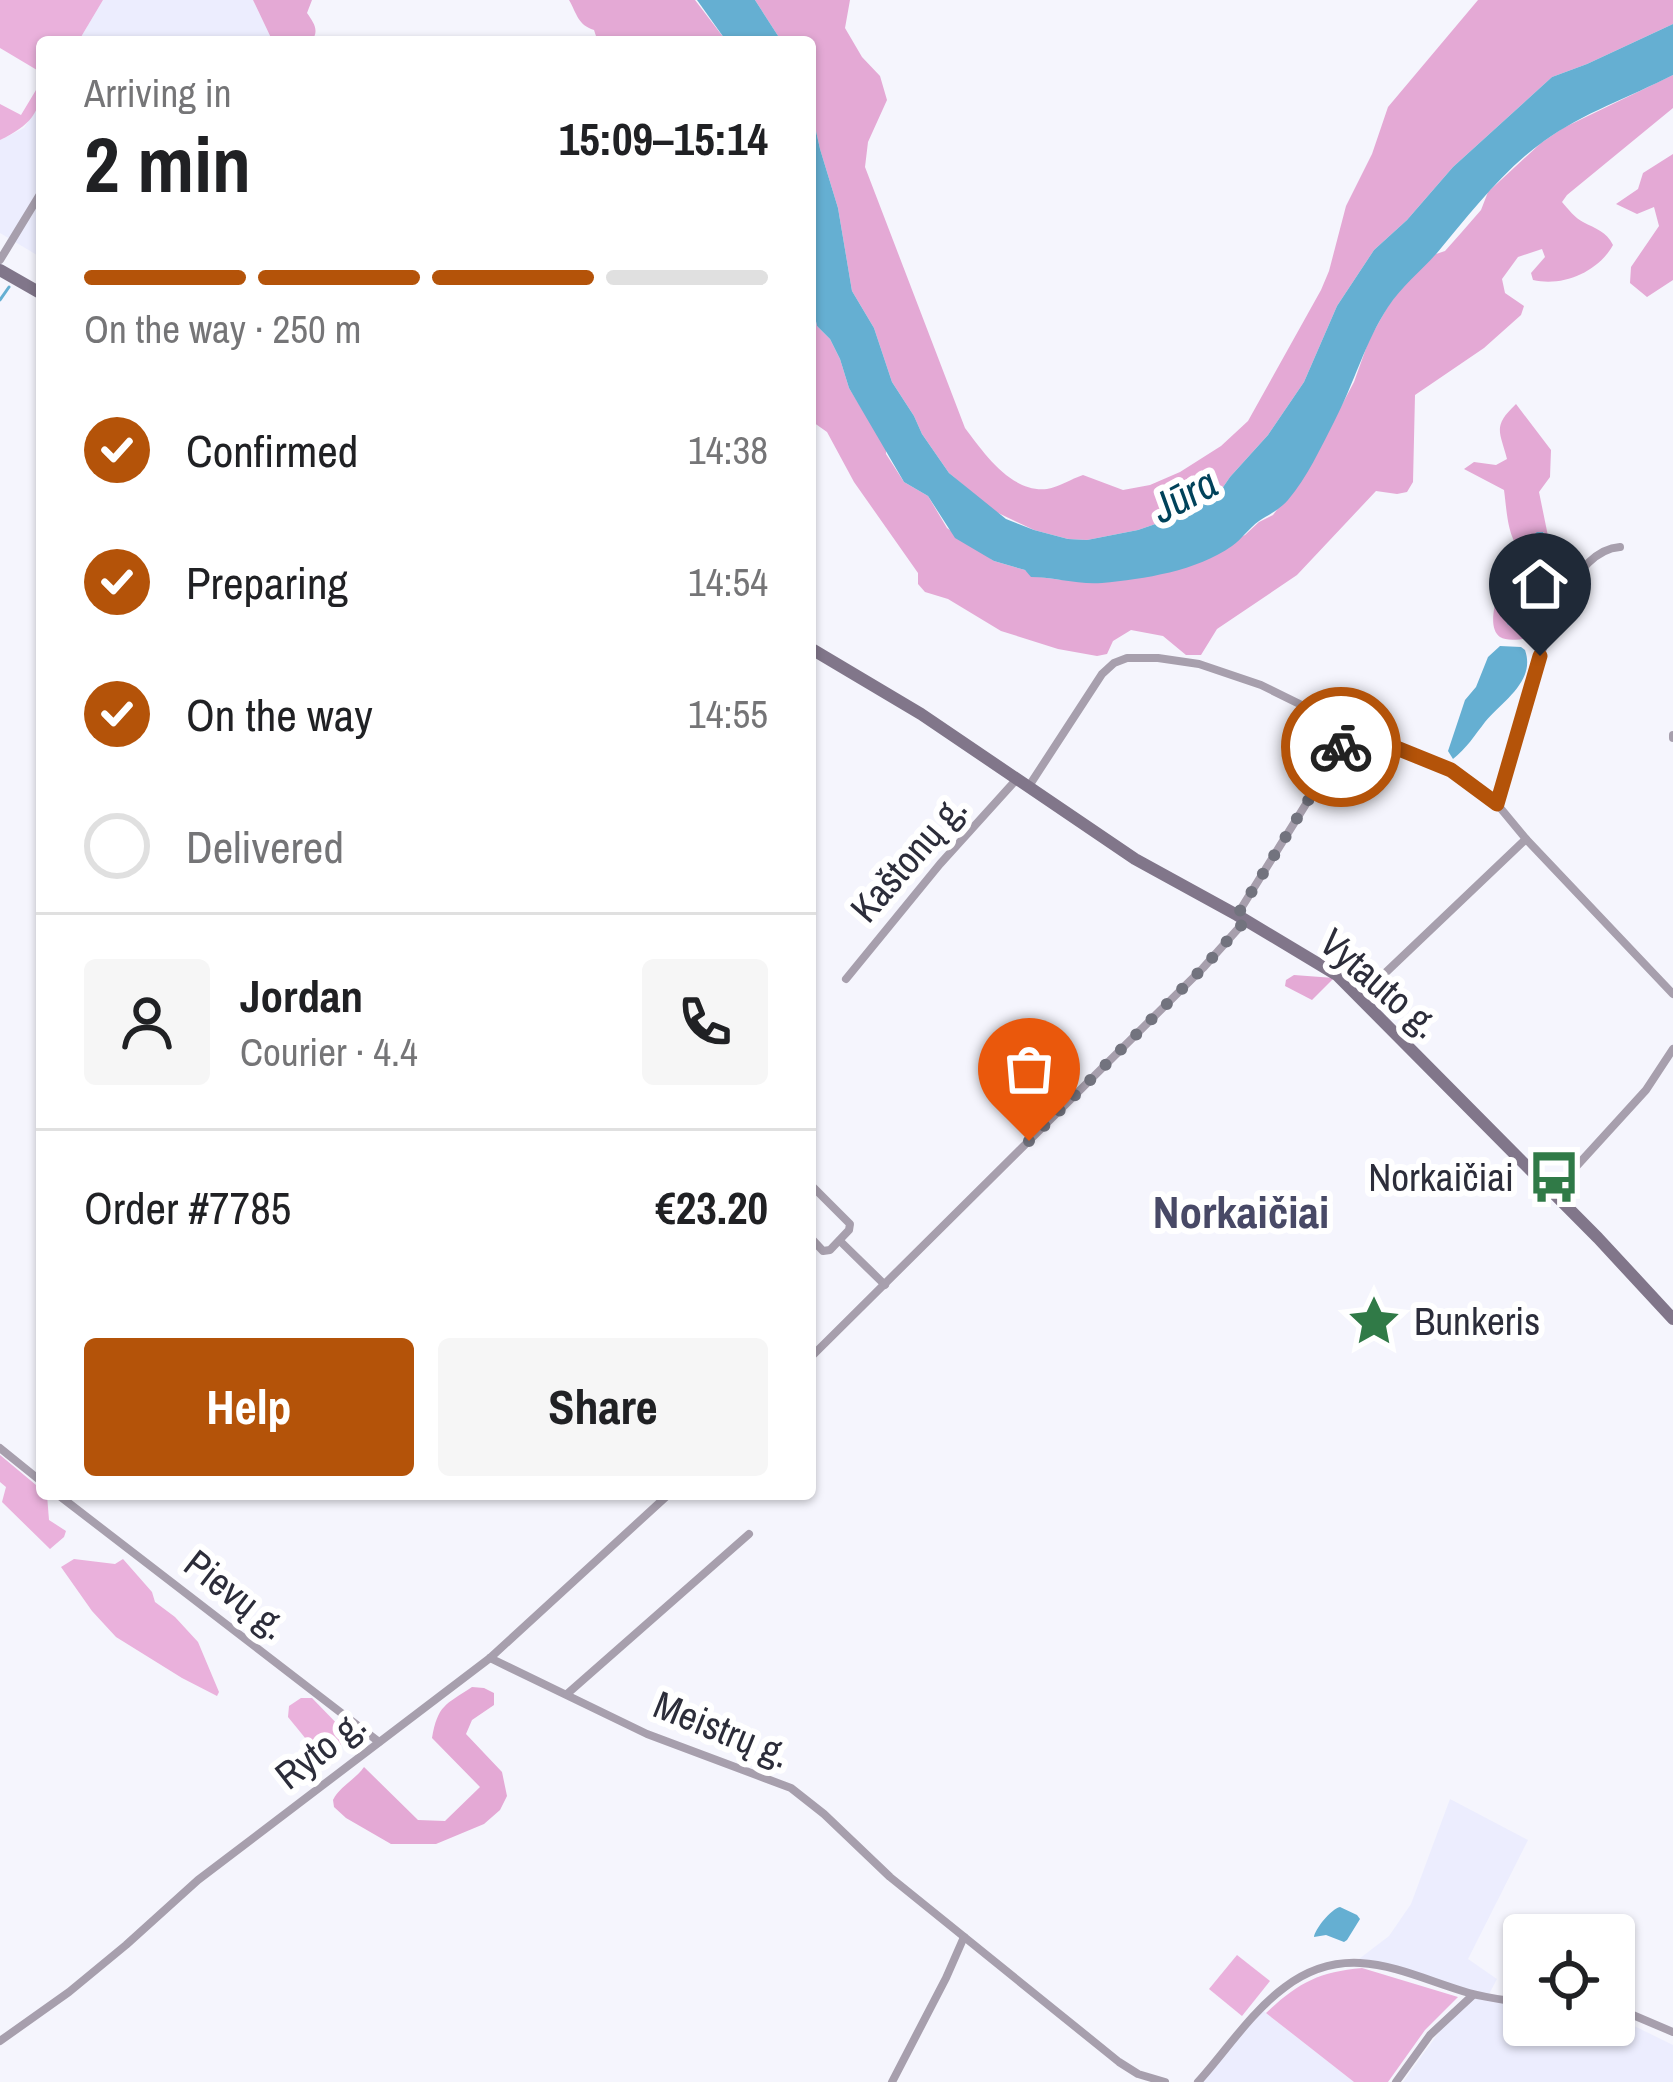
<!DOCTYPE html>
<html lang="en">
<head>
<meta charset="utf-8">
<style>
	body { margin:0; font-family:"Archivo Narrow",sans-serif; background:#f6f6f6; color:#202124; height:100vh; display:flex; flex-direction:column; font-size:45px; white-space:nowrap }
	* { box-sizing:border-box; margin:0 }
	p { font-size:39px; color:#757577 }
	.icon { flex:none; width:66px; height:66px; fill:none; stroke:currentColor; stroke-width:2; stroke-linecap:round; stroke-linejoin:round }
	.map { position:relative; flex:1; overflow:hidden }
	.side { position:absolute; left:36px; top:36px; width:780px; height:1464px; display:flex; flex-direction:column; background:#fff; border-radius:12px; box-shadow:0 3px 9px #0004 }
	.side>* { flex:none }
	.fabs { position:absolute; left:1503px; top:1914px; display:grid; gap:24px }
	.fabs a { display:grid; place-items:center; width:132px; height:132px; border-radius:12px; background:#fff; box-shadow:0 3px 9px #0004; font-size:60px }
	.pin { position:absolute; display:grid; place-items:center; width:102px; height:102px; color:#fff; margin:-123px -51px; border-radius:50% 50% 50% 0; rotate:-45deg; box-shadow:0 0 12px #0007 }
	.pin .icon { rotate:45deg }
	.courier { position:absolute; display:grid; place-items:center; width:120px; height:120px; margin:-60px; border:9px solid #b45309; border-radius:50%; background:#fff; color:#222; box-shadow:0 3px 15px #0007 }
	.overview em { font-style:normal; font-weight:700 }
	.overview div { display:flex; flex-direction:column-reverse }
	.overview { display:flex; align-items:center; justify-content:space-between; height:204px; padding:0 48px }
	h1 { font-size:78px; font-weight:700; line-height:90px }
	.bar { display:grid; grid-template-columns:repeat(4,1fr); gap:18px 12px; align-content:center; height:144px; padding:0 48px }
	.bar i { height:15px; border-radius:9px; background:#e0e0e0 }
	.bar .active { background:#b45309 }
	.bar p { grid-column:span 4 }
	.line { display:flex; align-items:center; gap:30px; padding:0 48px; border-top:3px solid #e0e0e0 }
	.line div { flex:1 }
	.round { display:grid; place-items:center; flex:none; width:126px; height:126px; border-radius:12px; background:#f6f6f6 }
	ol { padding:0 48px; list-style:none }
	li { display:flex; align-items:center; gap:36px; height:132px }
	li p { margin-inline-start:auto }
	li .icon { padding:12px; border-radius:50%; background:#b45309; color:#fff; stroke-width:4 }
	li:last-child { color:#757577 }
	li i { width:66px; height:66px; border:6px solid #e0e0e0; border-radius:50% }
	.action { display:flex; gap:24px; margin-top:auto; padding:24px 48px }
	.action a { flex:1; height:138px; border-radius:12px; background:#b45309; color:#fff; font-size:48px; font-weight:700; line-height:138px; text-align:center }
	.action a+a { background:#f6f6f6; color:#202124 }
	.map>svg:first-child { display:block }
	.built { fill:#ecedfe }
	.green { fill:#eab1dc }
	.forest { fill:#e4a9d5 }
	.water { fill:#65afd2 }
	.lines { fill:none; stroke-linecap:round; stroke-linejoin:round }
	.stream { stroke:#65afd2; stroke-width:3 }
	.street { stroke:#a79fad; stroke-width:8 }
	.secondary { stroke:#81768a; stroke-width:12 }
	.done { stroke:#72737e; stroke-width:12; stroke-dasharray:0 21.6 }
	.route { stroke:#b45309; stroke-width:15 }
	.labels { text-anchor:middle; dominant-baseline:central; stroke-width:12; stroke-linejoin:round; paint-order:stroke }
	.street-label { font-size:39px; fill:#2c2d3a; stroke:#fff }
	.poi-label { font-size:39px; fill:#2c2d3a; stroke:#fff; text-anchor:end }
	.water-label { font-size:42px; font-style:italic; fill:#00425a; stroke:#fff }
	.quarter-label { font-size:45px; font-weight:bold; fill:#484966; stroke:#fff }
</style>
</head>
<body>
<div class="map">
<svg width="1673" height="2082" viewBox="0 0 1673 2082">
	<rect width="100%" height="100%" fill="#f5f5fd"/>
	<g class="built">
		<polygon points="103,0 253,0 273,42 78,42"/>
		<polygon points="42,100 42,258 0,233 0,140 24,128"/>
		<polygon points="1450,1799 1528,1840 1468,1959 1497,1979 1488,1996 1524,2001 1524,2025 1614,2025 1614,2007 1623,2010 1620,2019 1673,2045 1673,2082 1403,2082 1442,2028 1473,1995 1395,1968 1355,1962 1389,1936 1411,1904"/>
		<polygon points="1261,2009 1354,2082 1200,2082"/>
	</g>
	<g class="green">
		<polygon points="0,0 103,0 78,42 42,42 42,73 0,48"/>
		<path d="M42,80C42,113 29,126 0,140V104L21,115Z"/>
		<polygon points="0,1455 42,1490 42,1494 47,1495 49,1520 66,1531 64,1537 50,1549 2,1502 6,1487 0,1482"/>
		<polygon points="74,1559 115,1564 123,1559 152,1592 155,1602 175,1617 198,1642 219,1692 217,1696 182,1678 116,1637 92,1611 61,1567"/>
		<polygon points="301,1698 312,1698 345,1732 337,1758 328,1766 288,1717 289,1706"/>
		<polygon points="1237,1955 1270,1981 1242,2016 1209,1989"/>
		<path d="M1362,1968L1458,1997L1425,2030L1388,2082H1354L1266,2013C1298,1983 1318,1972 1362,1968Z"/>
	</g>
	<g class="forest">
		<path d="M253,0H312L307,13C314,23 320,31 311,42H273Z"/>
		<path d="M569,0H695L727,42H598L594,30C578,25 577,14 569,0Z"/>
		<path d="M755,0H850L845,28L862,57L880,76L887,100L868,142L865,167L965,428C984,453 1011,493 1047,489C1059,487 1071,479 1083,475L1123,490L1150,485L1180,472L1221,446L1248,421L1321,290L1329,271L1346,206L1372,154L1388,107L1478,0H1673V24L1587,64L1552,77L1453,167L1407,220L1374,250L1337,306L1304,382L1268,435L1230,477L1219,493L1173,518L1138,530L1087,540L1068,539L1034,530L994,511L949,473L922,434L914,416L892,382L874,328L852,291L838,208L820,149L810,104V42H782Z"/>
		<path d="M1673,75V108L1567,195L1562,202C1568,209 1575,218 1583,222C1596,229 1606,231 1613,245C1598,272 1563,287 1533,280L1531,273L1545,257L1542,249L1518,257L1502,279L1505,293L1524,306L1521,315L1484,348L1415,395L1413,482L1407,492L1397,494L1376,491L1297,575L1217,629L1201,655H1186L1163,636L1131,630L1113,641L1107,654L1097,656L1058,649L1001,631L948,599L925,592L918,584V573L854,482L827,432L810,420V293L817,326L830,339L840,359L849,388L886,448V454L904,482L928,496L947,528L994,561L1025,570L1032,576L1062,580L1150,576L1245,535L1259,522L1273,515L1309,467L1354,382L1369,340L1388,306L1406,282L1436,254L1445,251L1461,233L1481,210L1488,192L1541,143L1563,128Z"/>
		<polygon points="1673,154 1673,280 1647,297 1630,283 1631,267 1659,226 1654,207 1637,214 1616,204 1638,189 1643,173"/>
		<path d="M1516,404L1551,450L1550,477L1539,492L1548,536L1543,532L1525,548L1524,554C1507,540 1507,511 1504,490L1464,469L1474,462L1496,465L1507,459C1500,431 1492,427 1516,404Z"/>
		<path d="M1508,573L1513,575L1505,602L1507,623L1521,624L1525,632L1542,635L1535,657L1539,638C1529,637 1509,643 1500,637C1484,626 1500,585 1508,573Z"/>
		<polygon points="1294,975 1334,978 1312,1000 1285,986 1286,980"/>
		<path d="M472,1687L484,1688L494,1693V1705L472,1720L466,1734L502,1772L507,1796L500,1810L484,1824L436,1844H391L346,1818L334,1807L333,1800C340,1786 355,1780 364,1767L418,1820L445,1821L480,1787L432,1738C438,1705 445,1705 472,1687Z"/>
	</g>
	<g class="water">
		<polygon points="697,0 755,0 782,42 727,42"/>
		<path d="M1673,24V75C1630,97 1583,113 1544,141C1502,171 1470,214 1437,253C1421,271 1402,286 1388,307C1365,342 1354,384 1334,422C1321,447 1307,478 1288,500C1279,510 1270,514 1259,521C1249,528 1242,539 1232,546C1197,571 1144,579 1102,583C1078,585 1055,577 1031,577L1025,570L994,561L955,538L928,496L904,482L849,388L840,359L830,339L817,326L810,293V104L820,149L838,208L852,291L874,328L892,382L914,416L922,434L949,473L1006,519L1034,530L1068,539L1087,540L1138,530L1173,518L1219,493L1230,477L1268,435L1304,382L1337,306L1374,250L1407,220L1453,167L1552,77L1587,64Z"/>
		<path d="M1537,532H1543C1565,560 1536,568 1525,591C1518,604 1523,616 1513,628L1507,624C1506,614 1504,604 1507,594C1511,580 1527,540 1537,532Z"/>
		<path d="M1500,646L1521,647L1525,650C1536,681 1503,701 1485,722C1475,735 1466,749 1453,759L1448,751L1465,700L1476,687L1488,657Z"/>
		<path d="M1340,1907L1357,1915L1360,1919L1347,1940L1344,1942L1326,1935L1314,1937C1315,1929 1331,1909 1340,1907Z"/>
	</g>
	<g class="lines">
		<polyline class="stream" points="0,300 9,287"/>
		<g class="street">
			<polyline points="0,260 42,191"/>
			<polyline points="1673,735 1673,738"/>
			<polyline points="1029,786 1102,674 1114,663 1127,658 1158,658 1199,664 1261,685 1381,744 1451,770 1497,804 1526,839 1673,994"/>
			<path d="M1497,804C1504,773 1514,742 1524,712C1537,667 1564,551 1620,547"/>
			<polyline points="1237,915 1352,730"/>
			<polyline points="846,979 940,864 1016,780"/>
			<polyline points="1361,996 1526,839"/>
			<polyline points="810,1184 850,1224 849,1230 830,1250 823,1251 810,1237"/>
			<polyline points="1553,1192 1646,1090 1673,1049"/>
			<polyline points="840,1241 885,1285"/>
			<polyline points="810,1358 1203,968 1245,921"/>
			<polyline points="0,1448 42,1482"/>
			<polyline points="57,1494 379,1742"/>
			<polyline points="490,1658 647,1734 791,1788 824,1814 890,1877 1119,2062 1138,2074 1165,2082"/>
			<polyline points="567,1694 749,1534"/>
			<polyline points="1614,2007 1673,2032"/>
			<polyline points="0,2041 69,1992 126,1945 198,1880 490,1658 669,1494"/>
			<polyline points="892,2082 946,1978 964,1937"/>
			<path d="M1198,2082C1226,2051 1251,2012 1285,1987C1349,1939 1404,1974 1469,1993C1487,1998 1506,2000 1524,2003"/>
			<polyline points="1396,2082 1430,2035 1473,1995"/>
		</g>
		<g class="secondary">
			<polyline points="0,270 42,294"/>
			<polyline points="810,648 921,714 1135,859 1237,915 1337,975 1598,1238 1673,1319"/>
		</g>
	</g>
	<g class="lines">
		<polyline class="done" points="1029,1141 1203,968 1246,920 1238,914 1341,747"/>
		<polyline class="route" points="1341,747 1352,730 1451,770 1497,804 1540,656"/>
	</g>
	<defs>
		<g id="bus-bare" transform="scale(4.14)"><path d="M-5-6H5V4H4V6H2V4H-2V6H-4V4H-5ZM-3.5-4V0h7V-4ZM-3.5 1.2v1.5H-2V1.2ZM2 1.2v1.5H3.5V1.2Z" fill="#307a47" stroke="#fff" stroke-width="2.5" paint-order="stroke"/></g>
		<g id="sight-bare" transform="scale(4.14)"><path d="M0-6L1.8-2.2L6-1.7L2.9 1.2L3.7 5.4L0 3.3L-3.7 5.4L-2.9 1.2L-6-1.7L-1.8-2.2Z" fill="#307a47" stroke="#fff" stroke-width="2.5" paint-order="stroke"/></g>
	</defs>
	<g fill-rule="evenodd">
		<use href="#bus-bare" x="1554" y="1177"/>
		<use href="#sight-bare" x="1374" y="1321"/>
	</g>
	<g class="labels">
		<g class="street-label">
			<text transform="translate(908 858) rotate(-49)">Kaštonų g.</text>
			<text transform="translate(1380 983) rotate(41)">Vytauto g.</text>
			<text transform="translate(236 1594) rotate(38)">Pievų g.</text>
			<text transform="translate(722 1729) rotate(22)">Meistrų g.</text>
			<text transform="translate(320 1749) rotate(-38)">Ryto g.</text>
		</g>
		<g class="poi-label">
			<text x="1514" y="1177">Norkaičiai</text>
			<text x="1414" y="1321" text-anchor="start">Bunkeris</text>
		</g>
		<g class="water-label">
			<text transform="translate(1184 495) rotate(-28)">Jūra</text>
		</g>
		<g class="quarter-label">
			<text x="1241" y="1211">Norkaičiai</text>
		</g>
	</g>
</svg>
<div class="fabs">
<a><svg class="icon" aria-label="locate" viewBox="0 0 24 24"><circle cx="12" cy="12" r="6"/><path d="M12 2v4M12 18v4M2 12h4M18 12h4"/></svg></a>
</div>
<div class="pin" style="left:1029px;top:1141px;background:#ea580c"><svg class="icon" aria-label="bag" viewBox="0 0 24 24"><path d="M5 8h14l-1 12H6zM9 8a3 3 0 0 1 6 0"/></svg></div>
<div class="pin" style="left:1540px;top:656px;background:#1f2937"><svg class="icon" aria-label="home" viewBox="0 0 24 24"><path d="M3 11l9-7 9 7M6 9v11h12V9"/></svg></div>
<div class="courier" style="left:1341px;top:747px"><svg class="icon" aria-label="bike" viewBox="0 0 24 24"><circle cx="6" cy="16" r="4"/><circle cx="18" cy="16" r="4"/><path d="M6 16l4-8h5l3 8M10 8l3 8H6M13 5h3"/></svg></div>
<section class="side">
<div class="overview"><div><h1>2 min</h1><p>Arriving in</p></div><em>15:09–15:14</em></div>
<div class="bar"><i class="active"></i><i class="active"></i><i class="active"></i><i></i><p>On the way · 250 m</p></div>
<ol>
<li><svg class="icon" aria-label="check" viewBox="0 0 24 24"><path d="M5 12l5 5 9-10"/></svg>Confirmed<p>14:38</p></li>
<li><svg class="icon" aria-label="check" viewBox="0 0 24 24"><path d="M5 12l5 5 9-10"/></svg>Preparing<p>14:54</p></li>
<li><svg class="icon" aria-label="check" viewBox="0 0 24 24"><path d="M5 12l5 5 9-10"/></svg>On the way<p>14:55</p></li>
<li><i></i>Delivered</li>
</ol>
<div class="line" style="height:216px"><a class="round"><svg class="icon" aria-label="person" viewBox="0 0 24 24"><circle cx="12" cy="8" r="4"/><path d="M4 21q1-7 8-7t8 7"/></svg></a><div><b>Jordan</b><p>Courier · 4.4</p></div><a class="round"><svg class="icon" aria-label="phone" viewBox="0 0 24 24"><path d="M5 4h4l2 5-3 2q2 4 5 5l2-3 5 2v4C11 20 4 13 5 4z"/></svg></a></div>
<div class="line" style="height:156px"><div>Order #7785</div><b>€23.20</b></div>
<div class="action"><a>Help</a><a>Share</a></div>
</section>
</div>
</body>
</html>
